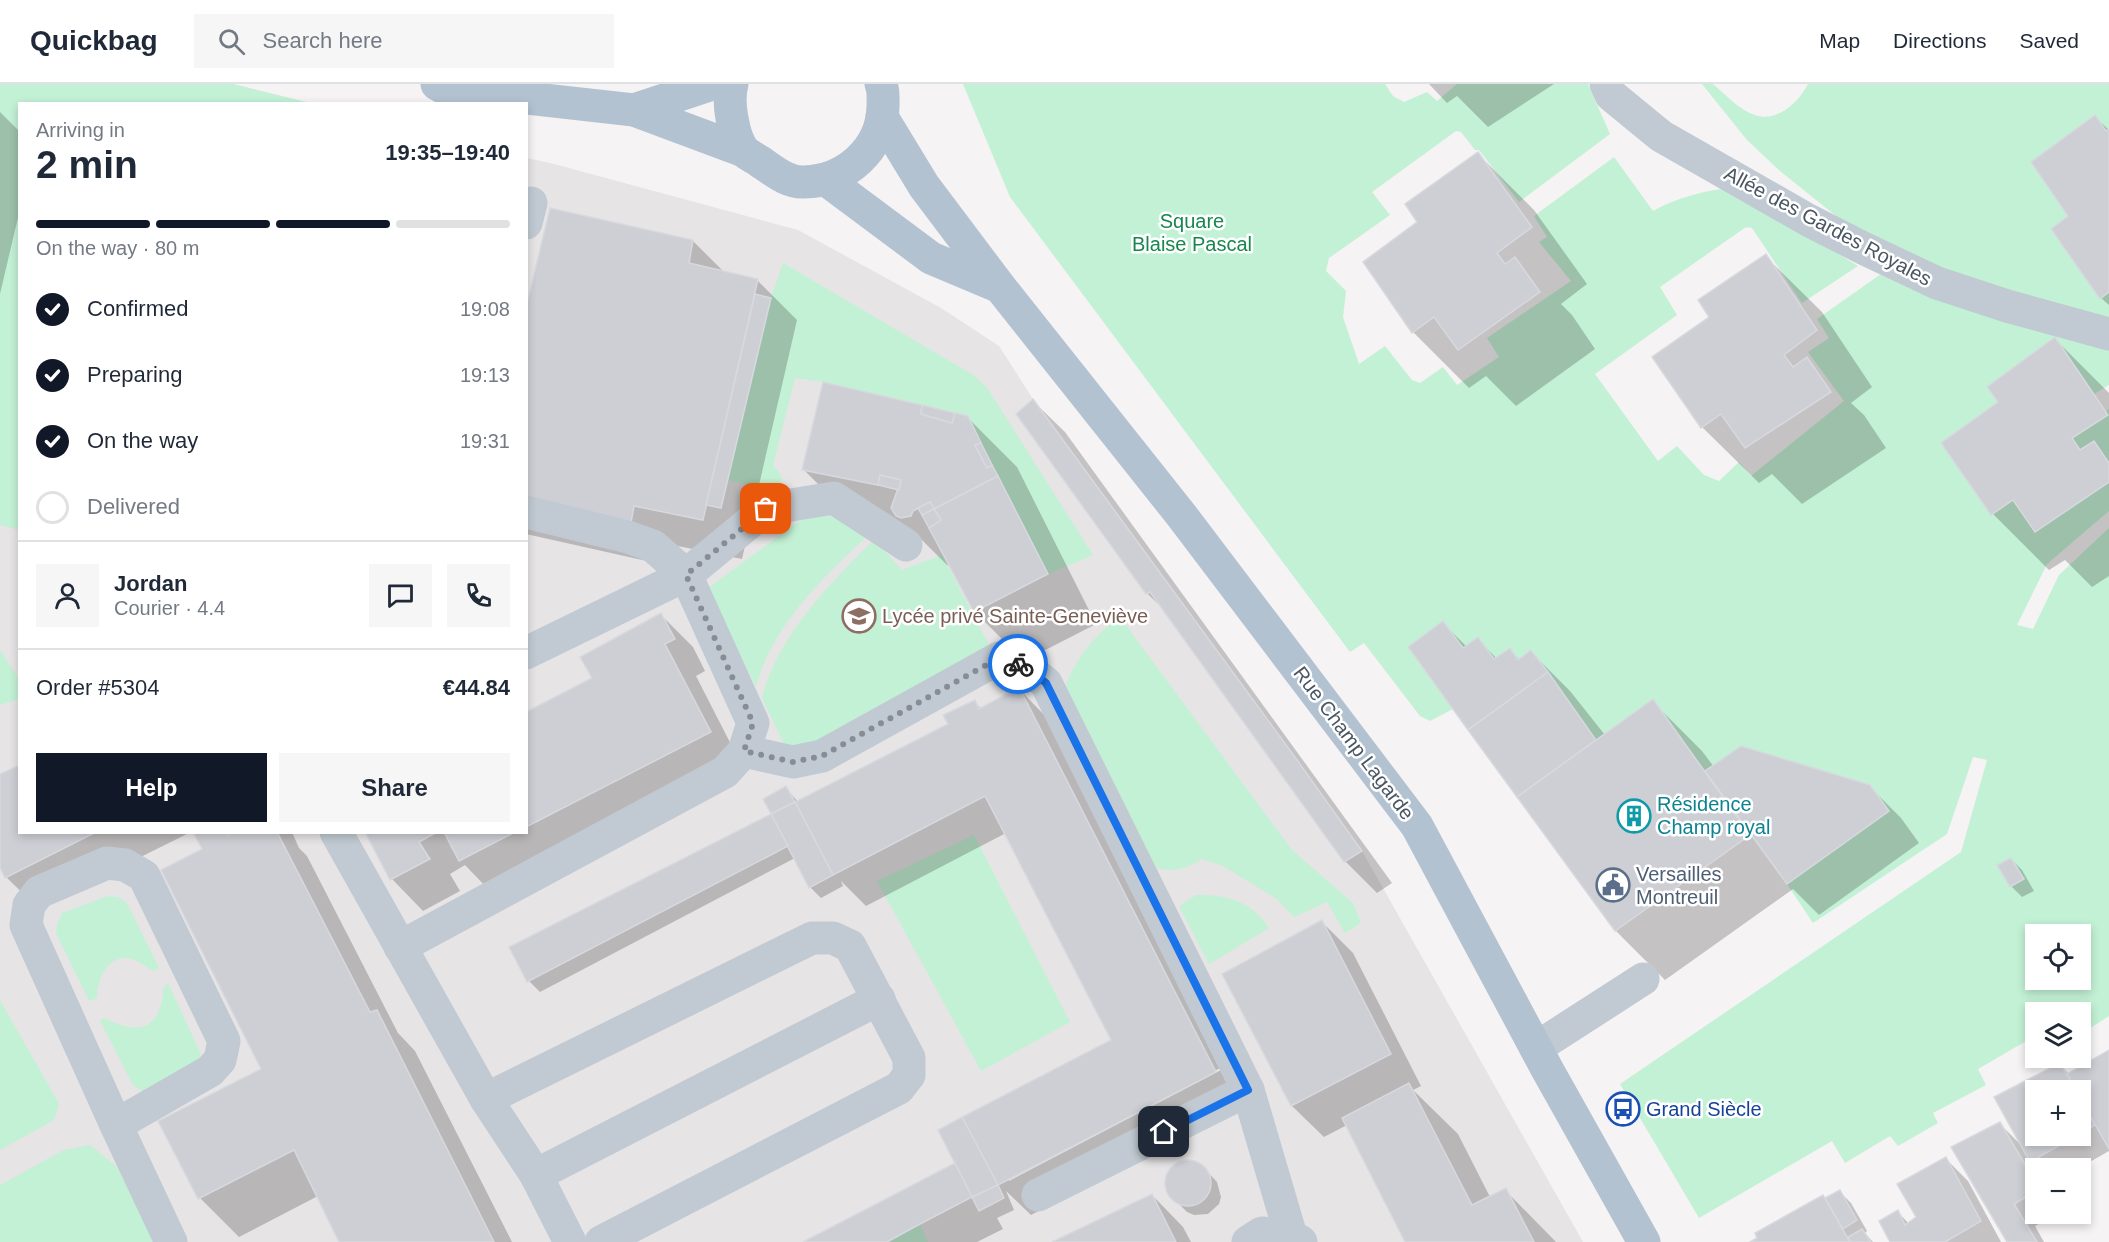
<!DOCTYPE html>
<html lang="en">
<head>
<meta charset="utf-8">
<style>
	body { margin:0; font-family:Arial,sans-serif; background:#f6f6f7; color:#1f2937; height:100vh; display:flex; flex-direction:column; font-size:22px; white-space:nowrap }
	* { box-sizing:border-box; margin:0 }
	p { font-size:20px; color:#747a83 }
	.icon { flex:none; width:33px; height:33px; fill:none; stroke:currentColor; stroke-width:2; stroke-linecap:round; stroke-linejoin:round }
	.map { position:relative; flex:1; overflow:hidden }
	.panel { position:absolute; left:18px; top:18px; width:510px; height:732px; display:flex; flex-direction:column; background:#fff; border-radius:0px; box-shadow:0 3px 9px #0003 }
	.panel>* { flex:none }
	.tools { position:absolute; left:2025px; top:840px; display:grid; gap:12px }
	.tools a { display:grid; place-items:center; width:66px; height:66px; border-radius:0px; background:#fff; box-shadow:0 3px 9px #0003; font-size:30px }
	.pin { position:absolute; display:grid; place-items:center; width:51px; height:51px; color:#fff; margin:-26px; border-radius:12px; box-shadow:0 3px 9px #0006 }
	.courier { position:absolute; display:grid; place-items:center; width:60px; height:60px; margin:-30px; border:4px solid #1a73e8; border-radius:50%; background:#fff; color:#222; box-shadow:0 2px 8px #0007 }
	.overview em { font-style:normal; font-weight:600 }
	.overview div { display:flex; flex-direction:column-reverse }
	.overview { display:flex; align-items:center; justify-content:space-between; height:102px; padding:0 18px }
	h1 { font-size:39px; font-weight:600; line-height:45px }
	.bar { display:grid; grid-template-columns:repeat(4,1fr); gap:9px 6px; align-content:center; height:72px; padding:0 18px }
	.bar i { height:8px; border-radius:4px; background:#e0e1e3 }
	.bar .selected { background:#111827 }
	.bar p { grid-column:span 4 }
	.line { display:flex; align-items:center; gap:15px; padding:0 18px; border-top:2px solid #e0e1e3 }
	.line div { flex:1 }
	.round { display:grid; place-items:center; flex:none; width:63px; height:63px; border-radius:0px; background:#f6f6f7 }
	ol { padding:0 18px; list-style:none }
	li { display:flex; align-items:center; gap:18px; height:66px }
	li p { margin-inline-start:auto }
	li .icon { padding:6px; border-radius:50%; background:#111827; color:#fff; stroke-width:4 }
	li:last-child { color:#747a83 }
	li i { width:33px; height:33px; border:3px solid #e0e1e3; border-radius:50% }
	.cta { display:flex; gap:12px; margin-top:auto; padding:12px 18px }
	.cta a { flex:1; height:69px; border-radius:0px; background:#111827; color:#fff; font-size:24px; font-weight:600; line-height:69px; text-align:center }
	.cta a+a { background:#f6f6f7; color:#1f2937 }
	header { display:flex; align-items:center; gap:36px; box-sizing:border-box; height:84px; padding:0 30px; background:#fff; border-bottom:2px solid #e0e1e3 }
	header strong { font-size:28px }
	nav { display:flex; gap:33px; margin-inline-start:auto; font-size:21px }
	.search { width:420px; height:54px; background:#f6f6f7; display:flex; align-items:center; gap:15px; box-sizing:border-box; padding:0 21px; border-radius:0px; color:#747a83; font-size:22px }
	.map>svg:first-child { display:block }
	.education { fill:#e6e4e5 }
	.green { fill:#c3f1d5; fill-rule:evenodd }
	.shadow { fill:#0003; fill-rule:evenodd }
	.building { fill:#cdcfd5; stroke:#d7d9de; stroke-width:1.5 }
	.lines { fill:none; stroke-linecap:round; stroke-linejoin:round }
	.minor { stroke:#c1cad2; stroke-width:33 }
	.major { stroke:#b3c2d1; stroke-width:33 }
	.done { stroke:#868d94; stroke-width:6; stroke-dasharray:0 10.8 }
	.route { stroke:#1a73e8; stroke-width:8 }
	.labels { text-anchor:middle; dominant-baseline:central; stroke-width:5; stroke-linejoin:round; paint-order:stroke }
	.park-label { font-size:20px; fill:#17864f; stroke:#fff }
	.street-label { font-size:20px; fill:#4a5661; stroke:#fff }
	.education-label { font-size:20px; fill:#785e54; stroke:#fff; text-anchor:start }
	.culture-label { font-size:20px; fill:#0d838f; stroke:#fff; text-anchor:start }
	.service-label { font-size:20px; fill:#4e5e75; stroke:#fff; text-anchor:start }
	.transit-label { font-size:20px; fill:#164399; stroke:#fff; text-anchor:start }
</style>
</head>
<body>
<header>
<strong>Quickbag</strong>
<div class="search"><svg class="icon" aria-label="search" viewBox="0 0 24 24"><circle cx="10" cy="10" r="6"/><path d="M15 15l6 6"/></svg>Search here</div>
<nav><a>Map</a><a>Directions</a><a>Saved</a></nav>
</header>
<div class="map">
<svg width="2109" height="1158" viewBox="0 0 2109 1158">
	<rect width="100%" height="100%" fill="#f5f3f3"/>
	<polygon class="education" points="0,0 233,0 310,19 20,20 20,748 526,748 527,74 554,80 798,146 941,224 999,262 1033,315 1362,767 1583,1158 0,1158"/>
	<g class="green">
		<polygon points="0,0 233,0 310,19 20,20 19,446 0,441"/>
		<path d="M963,0H1385L1393,12L1404,18L1427,8L1437,17L1457,0H1588L1610,50L1519,118L1479,66H1475L1461,48L1456,47L1372,108L1390,131L1329,174L1326,187L1346,207L1343,233L1359,280L1385,262L1412,296L1420,299L1443,283L1457,301L1499,273L1487,254L1571,197L1539,158L1547,153L1534,132L1614,73L1653,127C1676,114 1705,106 1732,104L1858,182L1802,219L1752,144L1746,143L1660,203L1677,231L1595,290L1658,377L1677,362L1704,391L1719,397L1739,378L1751,392L1844,317L1808,268L1829,254L1817,235L1881,190L2109,264V301L2094,310L2055,254L1987,304L1998,318L1991,430L2013,416L2109,398V427L2047,480L2017,541L2033,545L2059,491L2109,444V932L2081,950L2080,928H2036L2035,952L1978,985L1986,1001L1933,1029L1938,1039L1898,1062L1890,1052L1845,1079L1832,1057L1699,1134L1620,1000L1961,768L1987,676L1973,673L1947,750L1813,839L1787,800L1888,727L1870,701L1741,662L1705,687L1653,615L1596,656L1532,566L1518,576L1509,564L1494,575L1478,553L1463,564L1443,537L1408,563L1453,625L1430,637L1420,632L1364,559L1350,568L1010,113ZM2036,850H2080V896H2036Z"/>
		<path d="M1702,0H1713C1726,11 1739,26 1755,31C1777,39 1799,18 1808,0H2109V45L2106,47L2094,31L2031,78L2068,132L2051,146L2100,214L2109,208V236L1943,187L1846,140L1780,87L1747,56Z"/>
		<polygon points="783,179 975,292 988,305 1093,471 1048,490 968,332 823,298 795,294 773,381 782,392 780,401 773,407 728,396 771,214"/>
		<polygon points="2109,325 2109,379 2094,357 2080,366 2072,354 2108,331 2106,327"/>
		<path d="M825,432L843,434L868,451C823,494 772,541 756,603L707,505L805,433Z"/>
		<path d="M874,456L902,486L942,471L990,563L802,665L786,664L762,614C778,552 829,500 874,456Z"/>
		<path d="M1119,532L1292,766L1353,819L1361,839L1345,849L1327,818L1294,833L1277,815L1223,782L1202,775C1183,786 1169,791 1149,780L1063,607C1079,569 1089,559 1119,532Z"/>
		<polygon points="0,566 19,595 19,615 0,621"/>
		<polygon points="974,751 1070,938 981,987 877,797"/>
		<path d="M1196,811C1227,810 1252,818 1269,844L1209,880L1179,822Z"/>
		<path d="M108,812L118,813L127,819L159,884L153,887C144,881 134,873 123,874C104,876 97,899 97,914L89,917L56,849L57,841L62,829Z"/>
		<path d="M168,899L200,968L201,977L147,1010L133,1001L100,937L104,934C138,951 161,947 163,905Z"/>
		<polygon points="0,916 59,1020 54,1036 0,1066"/>
		<polygon points="90,1061 117,1083 156,1158 0,1158 0,1101 64,1066"/>
		<polygon points="920,1140 928,1158 887,1158"/>
	</g>
	<g class="shadow">
		<polygon points="1429,0 1554,0 1488,43 1457,12 1447,19"/>
		<polygon points="0,28 20,48 20,125 0,210"/>
		<polygon points="2095,33 2109,46 2109,221 2101,214 2070,132"/>
		<polygon points="1478,70 1534,126 1587,200 1561,220 1572,231 1595,265 1516,322 1486,292 1469,304 1413,248 1420,138"/>
		<polygon points="693,157 725,189 758,197 797,236 742,475 673,461 669,482 526,450 526,231"/>
		<polygon points="1765,172 1822,228 1872,303 1851,319 1864,331 1886,364 1802,420 1772,390 1759,399 1702,343"/>
		<polygon points="2055,255 2109,309 2109,492 2092,503 2065,476 2049,486 1993,430 2000,319"/>
		<polygon points="1033,317 1065,348 1392,799 1377,809 1345,777 1166,528 1147,509"/>
		<polygon points="967,333 1017,383 1096,540 1024,577 975,528 950,482 947,481 913,447 853,435 804,386"/>
		<polygon points="661,531 693,563 705,587 696,592 741,680 491,808 465,781 450,790 460,807 423,827 392,795 367,748 526,748 526,629 594,595"/>
		<polygon points="1443,539 1467,563 1478,555 1497,575 1509,566 1520,576 1531,568 1570,607 1605,651 1652,617 1702,667 1714,683 1869,702 1901,734 1919,759 1819,831 1793,805 1665,896 1616,847 1410,563"/>
		<path d="M1019,605L1050,637L1246,1019L1031,1131L1006,1107L1014,1126L997,1134L1003,1145L977,1158H806L956,1080L1113,956L1006,749L866,822L841,797L843,802L821,814L810,803L795,774L540,908L529,897L511,864L773,731L786,704L798,718L950,641L974,618L982,625ZM1222,983L1223,985L1009,1097V1094Z"/>
		<polygon points="0,692 20,748 191,748 38,824 6,793 0,780"/>
		<polygon points="195,748 292,748 299,764 307,772 398,949 415,967 512,1158 341,1158 318,1112 239,1153 200,1114 263,985 204,766"/>
		<polygon points="2011,775 2022,786 2034,807 2022,813 2011,802"/>
		<polygon points="1322,838 1353,869 1421,1002 1413,1006 1458,1050 1490,1113 1505,1106 1556,1158 1407,1158 1347,1041 1324,1053 1292,1022 1225,891"/>
		<path d="M2109,968V1067L2079,1084H2038L2033,1080L2036,1085V1130H2056L2035,1142L2044,1158H2008L2000,1040L2021,1061L1996,1014L2060,981L2069,990ZM2036,1006H2080V1052H2036Z"/>
		<polygon points="1946,1075 1968,1097 2001,1158 1892,1158 1898,1128 1909,1140 1918,1134"/>
		<polygon points="1194,1078 1201,1081 1217,1098 1221,1113 1219,1120 1208,1130 1194,1131 1187,1128 1170,1111 1167,1104 1168,1089 1179,1079"/>
		<polygon points="1840,1108 1851,1119 1867,1147 1865,1149 1873,1158 1753,1158 1823,1113 1826,1115"/>
		<polygon points="1152,1111 1183,1143 1191,1158 1056,1158"/>
	</g>
	<g class="building">
		<polygon points="2095,31 2106,47 2109,45 2109,208 2100,215 2051,145 2068,132 2031,78"/>
		<polygon points="1478,68 1532,143 1497,169 1505,180 1515,173 1540,208 1458,266 1434,233 1412,249 1363,178 1417,138 1405,120"/>
		<polygon points="550,124 693,156 689,179 758,195 703,436 634,422 630,444 526,421 526,224"/>
		<polygon points="1766,170 1817,246 1784,271 1793,283 1807,273 1831,308 1745,364 1721,330 1701,344 1652,273 1709,233 1698,216"/>
		<polygon points="755,210 771,214 721,424 706,421"/>
		<polygon points="2055,253 2108,331 2072,354 2080,366 2094,357 2109,379 2109,398 2035,448 2013,416 1991,431 1941,359 1998,318 1987,303"/>
		<polygon points="823,298 922,321 921,330 952,339 955,329 968,332 981,359 975,361 987,384 992,381 998,392 934,425 930,418 913,427 911,432 901,434 896,432 891,424 901,396 880,391 878,401 802,386"/>
		<polygon points="1033,315 1297,676 1362,767 1344,778 1150,508 1146,510 1016,330"/>
		<polygon points="922,321 955,329 952,339 921,330"/>
		<polygon points="981,359 992,381 987,384 975,361"/>
		<polygon points="880,391 901,396 899,406 878,401"/>
		<polygon points="998,392 1048,490 974,528 929,444 941,436 934,425"/>
		<polygon points="930,418 934,425 922,431 918,424"/>
		<polygon points="934,425 941,436 929,444 922,431"/>
		<polygon points="661,529 675,555 665,560 711,648 526,743 526,628 592,594 580,573"/>
		<polygon points="1443,537 1463,564 1478,553 1494,575 1510,564 1518,576 1531,566 1548,588 1468,646 1408,563"/>
		<polygon points="1548,588 1596,656 1517,713 1468,646"/>
		<polygon points="1019,603 1216,988 998,1101 962,1033 1111,956 985,712 833,791 795,718 948,640 943,631 975,616 979,625"/>
		<polygon points="1653,615 1750,751 1615,847 1517,713"/>
		<polygon points="1741,662 1870,701 1889,727 1787,800 1705,687"/>
		<polygon points="20,681 20,748 96,748 5,794 0,784 0,690"/>
		<polygon points="786,702 795,718 771,730 763,715"/>
		<polygon points="795,718 833,791 809,804 771,730"/>
		<polygon points="771,730 788,762 527,898 509,863"/>
		<polygon points="193,748 225,748 227,752 234,748 277,748 370,928 377,926 494,1158 339,1158 294,1066 198,1115 158,1037 261,985 161,786 202,765"/>
		<polygon points="365,748 437,748 419,758 430,775 390,796"/>
		<polygon points="444,748 515,748 459,777"/>
		<polygon points="2011,774 2024,795 2010,803 1997,781"/>
		<polygon points="1322,836 1391,970 1291,1022 1222,890"/>
		<polygon points="2109,966 2109,1065 2080,1014 2080,1006 2076,1006 2067,990"/>
		<polygon points="2060,979 2076,1006 2036,1006 2036,1052 2076,1052 2030,1078 1994,1013"/>
		<polygon points="1409,999 1472,1121 1506,1104 1534,1158 1405,1158 1342,1034"/>
		<polygon points="2080,1014 2095,1041 2080,1049"/>
		<polygon points="962,1033 998,1101 972,1113 938,1046"/>
		<polygon points="2000,1038 2036,1099 2036,1107 2014,1120 2037,1158 2007,1158 1951,1063"/>
		<polygon points="1946,1073 1981,1137 1945,1158 1890,1158 1879,1137 1898,1126 1905,1141 1916,1133 1897,1100"/>
		<circle cx="1188" cy="1099" r="23"/>
		<polygon points="955,1079 972,1113 920,1140 887,1158 803,1158"/>
		<polygon points="998,1101 1004,1114 979,1127 972,1113"/>
		<polygon points="1840,1106 1857,1136 1843,1145 1825,1114"/>
		<polygon points="1152,1110 1176,1158 1052,1158"/>
		<polygon points="1823,1111 1850,1158 1750,1158 1757,1154 1755,1149"/>
		<polygon points="1862,1145 1871,1158 1850,1158 1848,1153"/>
	</g>
	<g class="lines">
		<g class="minor">
			<polyline points="1606,0 1611,11 1661,52 1808,136 1863,164 1937,199 2007,222 2109,250"/>
			<polyline points="526,139 531,119"/>
			<polyline points="526,569 686,491 766,425 834,414 906,461"/>
			<polyline points="744,667 793,678 822,672 999,574 1025,582 1046,599 1248,1006 1291,1152"/>
			<polyline points="336,748 486,1015 536,1091 570,1158"/>
			<polyline points="400,863 725,688 744,667 753,639 686,491 653,462 628,453 526,428"/>
			<polyline points="1536,964 1643,895"/>
			<polyline points="486,1015 812,854 833,854 850,862 909,974 909,991 899,1004 601,1158"/>
			<polyline points="116,1041 210,987 220,976 224,957 144,792 125,781 107,779 39,808 29,821 26,841 116,1041 171,1158"/>
			<polyline points="536,1091 879,915"/>
			<polyline points="1038,1111 1248,1006"/>
			<polyline points="1248,1158 1262,1149 1291,1152 1301,1158"/>
		</g>
		<g class="major">
			<polyline points="437,0 446,5 634,26 744,67"/>
			<path d="M732,0C727,17 733,53 744,67C748,71 755,74 759,77C773,86 787,99 804,98C846,97 882,65 883,23C883,15 884,7 881,0"/>
			<polyline points="634,26 712,0"/>
			<polyline points="882,33 924,102 1000,203 1182,432 1417,742 1547,985 1644,1158"/>
			<polyline points="825,95 931,174 1000,203"/>
		</g>
	</g>
	<g class="lines">
		<polyline class="done" points="766,425 686,491 753,639 744,667 793,678 822,672 999,574 1018,580"/>
		<polyline class="route" points="1018,580 1025,582 1046,599 1248,1006 1164,1048"/>
	</g>
	<defs>
		<g id="school-ring" transform="scale(1.725)"><circle r="9.5" fill="#fff" stroke="#8d6e63" stroke-width="1.5"/><path d="M0-5L7-2L0 1L-7-2ZM-4 1L0 2.5L4 1V4Q0 6-4 4Z" fill="#8d6e63"/></g>
		<g id="building-ring" transform="scale(1.725)"><circle r="9.5" fill="#fff" stroke="#0f9aa8" stroke-width="1.5"/><path d="M-4-6H4V6H1V3H-1V6H-4ZM-2.5-4.3h1.7v1.8h-1.7ZM.8-4.3h1.7v1.8H.8ZM-2.5-1h1.7V.8h-1.7ZM.8-1h1.7V.8H.8Z" fill="#0f9aa8"/></g>
		<g id="civic-ring" transform="scale(1.725)"><circle r="9.5" fill="#fff" stroke="#5c6f8a" stroke-width="1.5"/><path d="M-.6-6.5H3V-4.5H.6V-3L4-1V1h2V6H-6V1h2V-1L-.6-3ZM-1.2 2.5V6h2.4V2.5Z" fill="#5c6f8a"/></g>
		<g id="bus-ring" transform="scale(1.725)"><circle r="9.5" fill="#fff" stroke="#1a4fb4" stroke-width="1.5"/><path d="M-5-6H5V4H4V6H2V4H-2V6H-4V4H-5ZM-3.5-4V0h7V-4ZM-3.5 1.2v1.5H-2V1.2ZM2 1.2v1.5H3.5V1.2Z" fill="#1a4fb4"/></g>
	</defs>
	<g fill-rule="evenodd">
		<use href="#school-ring" x="859" y="532"/>
		<use href="#building-ring" x="1634" y="732"/>
		<use href="#civic-ring" x="1613" y="801"/>
		<use href="#bus-ring" x="1623" y="1025"/>
	</g>
	<g class="labels">
		<g class="park-label">
			<text x="1192" y="137">Square<tspan x="1192" dy="23">Blaise Pascal</tspan></text>
		</g>
		<g class="street-label">
			<text transform="translate(1828 142) rotate(28)">Allée des Gardes Royales</text>
			<text transform="translate(1354 659) rotate(53)">Rue Champ Lagarde</text>
		</g>
		<g class="education-label">
			<text x="882" y="532">Lycée privé Sainte-Geneviève</text>
		</g>
		<g class="culture-label">
			<text x="1657" y="720">Résidence<tspan x="1657" dy="23">Champ royal</tspan></text>
		</g>
		<g class="service-label">
			<text x="1636" y="790">Versailles<tspan x="1636" dy="23">Montreuil</tspan></text>
		</g>
		<g class="transit-label">
			<text x="1646" y="1025">Grand Siècle</text>
		</g>
	</g>
</svg>
<div class="tools">
<a><svg class="icon" aria-label="locate" viewBox="0 0 24 24"><circle cx="12" cy="12" r="6"/><path d="M12 2v4M12 18v4M2 12h4M18 12h4"/></svg></a>
<a><svg class="icon" aria-label="layers" viewBox="0 0 24 24"><path d="M12 4l9 5-9 5-9-5zM3 14l9 5 9-5"/></svg></a>
<a>+</a>
<a>−</a>
</div>
<div class="pin" style="left:766px;top:425px;background:#ea580c"><svg class="icon" aria-label="bag" viewBox="0 0 24 24"><path d="M5 8h14l-1 12H6zM9 8a3 3 0 0 1 6 0"/></svg></div>
<div class="pin" style="left:1164px;top:1048px;background:#1f2937"><svg class="icon" aria-label="home" viewBox="0 0 24 24"><path d="M3 11l9-7 9 7M6 9v11h12V9"/></svg></div>
<div class="courier" style="left:1018px;top:580px"><svg class="icon" aria-label="bike" viewBox="0 0 24 24"><circle cx="6" cy="16" r="4"/><circle cx="18" cy="16" r="4"/><path d="M6 16l4-8h5l3 8M10 8l3 8H6M13 5h3"/></svg></div>
<section class="panel">
<div class="overview"><div><h1>2 min</h1><p>Arriving in</p></div><em>19:35–19:40</em></div>
<div class="bar"><i class="selected"></i><i class="selected"></i><i class="selected"></i><i></i><p>On the way · 80 m</p></div>
<ol>
<li><svg class="icon" aria-label="check" viewBox="0 0 24 24"><path d="M5 12l5 5 9-10"/></svg>Confirmed<p>19:08</p></li>
<li><svg class="icon" aria-label="check" viewBox="0 0 24 24"><path d="M5 12l5 5 9-10"/></svg>Preparing<p>19:13</p></li>
<li><svg class="icon" aria-label="check" viewBox="0 0 24 24"><path d="M5 12l5 5 9-10"/></svg>On the way<p>19:31</p></li>
<li><i></i>Delivered</li>
</ol>
<div class="line" style="height:108px"><a class="round"><svg class="icon" aria-label="person" viewBox="0 0 24 24"><circle cx="12" cy="8" r="4"/><path d="M4 21q1-7 8-7t8 7"/></svg></a><div><b>Jordan</b><p>Courier · 4.4</p></div><a class="round"><svg class="icon" aria-label="chat" viewBox="0 0 24 24"><path d="M4 5h16v11H9l-5 4z"/></svg></a><a class="round"><svg class="icon" aria-label="phone" viewBox="0 0 24 24"><path d="M5 4h4l2 5-3 2q2 4 5 5l2-3 5 2v4C11 20 4 13 5 4z"/></svg></a></div>
<div class="line" style="height:78px"><div>Order #5304</div><b>€44.84</b></div>
<div class="cta"><a>Help</a><a>Share</a></div>
</section>
</div>
</body>
</html>
